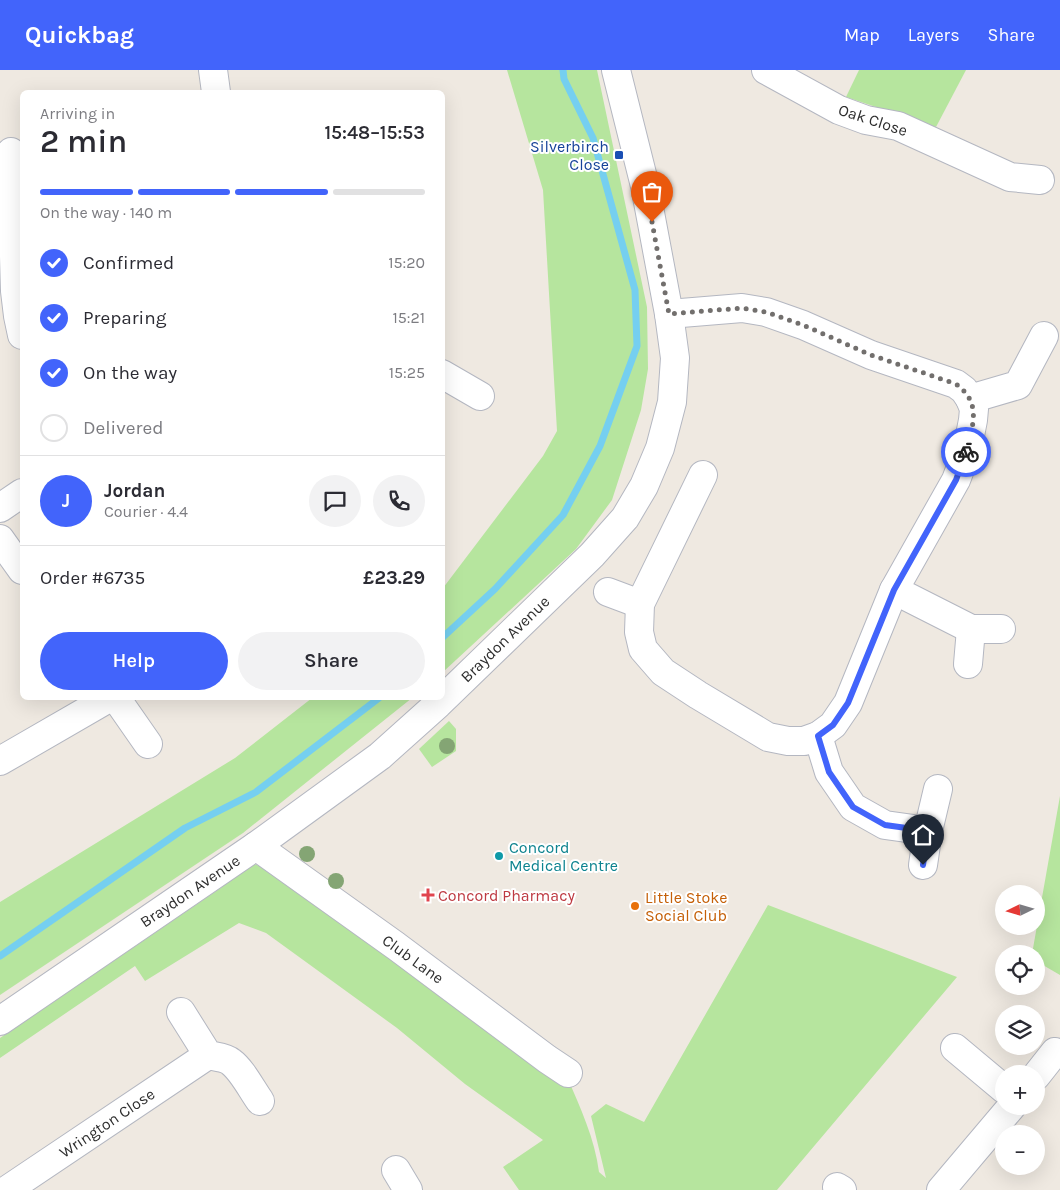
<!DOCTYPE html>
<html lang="en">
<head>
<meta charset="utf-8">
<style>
	body { margin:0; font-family:Karla,sans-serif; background:#f2f2f3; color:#2b2b33; height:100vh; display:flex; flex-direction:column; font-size:19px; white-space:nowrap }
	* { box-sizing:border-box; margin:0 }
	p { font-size:16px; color:#7c7c81 }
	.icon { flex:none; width:28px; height:28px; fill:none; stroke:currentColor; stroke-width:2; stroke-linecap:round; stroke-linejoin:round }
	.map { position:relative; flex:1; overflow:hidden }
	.sheet { position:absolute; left:20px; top:20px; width:425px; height:610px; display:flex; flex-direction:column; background:#fff; border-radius:8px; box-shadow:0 5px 20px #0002 }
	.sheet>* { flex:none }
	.needle { width:32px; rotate:265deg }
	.controls { position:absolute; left:995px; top:815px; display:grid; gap:10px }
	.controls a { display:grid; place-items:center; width:50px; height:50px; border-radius:50%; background:#fff; box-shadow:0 5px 20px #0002; font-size:25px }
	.pin { position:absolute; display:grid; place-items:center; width:42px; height:42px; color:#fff; margin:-51px -21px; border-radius:50% 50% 50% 0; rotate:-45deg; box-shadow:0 0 5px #0007 }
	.pin .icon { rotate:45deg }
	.courier { position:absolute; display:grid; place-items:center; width:50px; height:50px; margin:-25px; border:4px solid #4264fb; border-radius:50%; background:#fff; color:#222; box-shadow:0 1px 6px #0007 }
	.head em { font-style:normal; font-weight:600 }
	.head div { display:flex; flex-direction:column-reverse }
	.head { display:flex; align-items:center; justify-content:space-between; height:85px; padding:0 20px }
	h1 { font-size:32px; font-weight:600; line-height:38px }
	.bar { display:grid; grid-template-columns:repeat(4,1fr); gap:8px 5px; align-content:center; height:60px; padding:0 20px }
	.bar i { height:6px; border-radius:4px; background:#e1e1e2 }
	.bar .on { background:#4264fb }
	.bar p { grid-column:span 4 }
	.line { display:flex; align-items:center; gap:12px; padding:0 20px; border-top:1px solid #e1e1e2 }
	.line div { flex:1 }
	.round { display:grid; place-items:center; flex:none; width:52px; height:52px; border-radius:26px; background:#f2f2f3 }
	ol { padding:0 20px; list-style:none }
	li { display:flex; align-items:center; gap:15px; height:55px }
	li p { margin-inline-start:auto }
	li .icon { padding:5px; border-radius:50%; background:#4264fb; color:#fff; stroke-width:4 }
	li:last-child { color:#7c7c81 }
	li i { width:28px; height:28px; border:2px solid #e1e1e2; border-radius:50% }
	.primary-button { display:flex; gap:10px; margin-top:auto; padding:10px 20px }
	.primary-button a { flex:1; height:58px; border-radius:30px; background:#4264fb; color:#fff; font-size:20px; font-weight:600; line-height:58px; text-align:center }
	.primary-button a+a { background:#f2f2f3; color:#2b2b33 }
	header { display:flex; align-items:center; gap:30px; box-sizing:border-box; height:70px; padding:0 25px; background:#4264fb; color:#fff }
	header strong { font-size:24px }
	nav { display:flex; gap:28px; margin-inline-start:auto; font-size:18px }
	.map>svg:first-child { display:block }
	.green { fill:#b6e59e }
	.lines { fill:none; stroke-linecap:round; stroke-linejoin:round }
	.stream { stroke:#75cff0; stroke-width:7 }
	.minor-casing { stroke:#b4b7c1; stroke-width:30 }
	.minor { stroke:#fff; stroke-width:28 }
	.tree { fill:#84a574 }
	.done { stroke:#726f6d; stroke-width:5; stroke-dasharray:0 9 }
	.route { stroke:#4264fb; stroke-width:6 }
	.transit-dot { fill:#1a4fb4; stroke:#fff; stroke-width:2 }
	.culture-dot { fill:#0f9aa8; stroke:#fff; stroke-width:2 }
	.health-dot { fill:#e0444e; stroke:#fff; stroke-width:2 }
	.food-dot { fill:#e8710a; stroke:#fff; stroke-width:2 }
	.labels { text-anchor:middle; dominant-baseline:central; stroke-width:4; stroke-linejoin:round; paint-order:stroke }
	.street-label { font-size:16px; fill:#2e2e2e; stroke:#fff }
	.transit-label { font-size:16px; fill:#164399; stroke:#fff; text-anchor:end }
	.culture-label { font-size:16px; fill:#0d838f; stroke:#fff; text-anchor:start }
	.health-label { font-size:16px; fill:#be3a42; stroke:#fff; text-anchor:start }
	.food-label { font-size:16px; fill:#c56008; stroke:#fff; text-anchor:start }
</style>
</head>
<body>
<header>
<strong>Quickbag</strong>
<nav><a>Map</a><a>Layers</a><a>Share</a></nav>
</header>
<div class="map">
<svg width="1060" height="1120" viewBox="0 0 1060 1120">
	<rect width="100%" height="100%" fill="#efe9e1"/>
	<g class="green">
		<polygon points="507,0 597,0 647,237 648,299 641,340 612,430 576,479 443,602 443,518 543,386 557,361 543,120"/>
		<polygon points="859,0 966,0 936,57 846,27"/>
		<polygon points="312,628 412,628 243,763 0,925 0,832 235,688"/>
		<polygon points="449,651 456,659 456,681 432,697 419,679"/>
		<polygon points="1060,726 1060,905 1036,891 1036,884 1032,884"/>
		<path d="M254,794L271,800L567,1007C580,1037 595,1069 599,1102L606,1108L591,1046L606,1034L644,1052L768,835L957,907L777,1120H519L503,1097L543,1070L465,1014L397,958L266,863L239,853L145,911L135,896L0,988V968L222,817L234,802Z"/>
	</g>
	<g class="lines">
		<g class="stream">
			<polyline points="442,568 495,519 563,445 600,376 637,276 635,220 593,68 564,9 563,0"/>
			<polyline points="0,886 185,758 256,722 379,628"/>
		</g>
		<g class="minor-casing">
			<g id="minor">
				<polyline points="213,0 216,22"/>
				<polyline points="766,0 839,40 866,50 898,56 1010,107 1040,110"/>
				<polyline points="11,82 15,221 18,246 22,265"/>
				<polyline points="669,244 742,238 766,242 803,255 871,285 956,314 964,320 970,329 974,339 973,350 967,381 956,410 894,520 971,559 1001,559"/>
				<polyline points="442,304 480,326"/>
				<polyline points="970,329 1018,315 1044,266"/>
				<polyline points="703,405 640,534 639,562 643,579 663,602 698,625 768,667 788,671 804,671 818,666 833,655 848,633 894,520"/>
				<polyline points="0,438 22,423"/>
				<polyline points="0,469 22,500"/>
				<polyline points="608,522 640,534"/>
				<polyline points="968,594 971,559"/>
				<polyline points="116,628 148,674"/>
				<polyline points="818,666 829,702 853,737 885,755 928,761"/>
				<polyline points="0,691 109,628"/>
				<polyline points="256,776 396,876 547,989 568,1003"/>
				<polyline points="923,795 928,761 938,719"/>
				<path d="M181,942L208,985C216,987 225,987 231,992C242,1000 252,1020 260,1031"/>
				<polyline points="0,951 256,776 380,686 438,634 592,485 625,448 644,416 660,378 672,332 675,288 669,244 645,116 616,0"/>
				<polyline points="955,978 1004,1019"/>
				<polyline points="1036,1006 1055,982"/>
				<polyline points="396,1100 408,1120"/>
				<polyline points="837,1117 842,1120"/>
				<polyline points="7,1120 208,985"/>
				<polyline points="941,1120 1012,1036"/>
			</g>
		</g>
		<use href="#minor" class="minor"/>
	</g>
	<g class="tree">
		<circle cx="447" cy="676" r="8"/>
		<circle cx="307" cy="784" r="8"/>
		<circle cx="336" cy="811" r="8"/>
	</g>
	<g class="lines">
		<path class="done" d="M652,152L669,244L742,238L766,242L803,255L871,285L956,314C982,333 973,355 966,382"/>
		<polyline class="route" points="923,795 928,761 885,755 853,737 829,702 818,666 833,655 848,633 894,520 956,410 966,382"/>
	</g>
	<rect class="transit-dot" x="614" y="80" width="10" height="10" rx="2.5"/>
	<circle class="culture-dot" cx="499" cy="786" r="5"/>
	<path class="health-dot" d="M425.5 817.5h5v5h5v5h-5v5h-5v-5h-5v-5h5z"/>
	<circle class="food-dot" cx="635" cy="836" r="5"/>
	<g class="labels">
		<g class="street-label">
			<text transform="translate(873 50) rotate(18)">Oak Close</text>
			<text transform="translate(505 569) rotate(-44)">Braydon Avenue</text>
			<text transform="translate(190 821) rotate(-34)">Braydon Avenue</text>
			<text transform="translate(413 889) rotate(36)">Club Lane</text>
			<text transform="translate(107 1053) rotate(-34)">Wrington Close</text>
		</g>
		<g class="transit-label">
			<text x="609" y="76">Silverbirch<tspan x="609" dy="18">Close</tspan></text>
		</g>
		<g class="culture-label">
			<text x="509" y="777">Concord<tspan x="509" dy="18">Medical Centre</tspan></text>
		</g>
		<g class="health-label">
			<text x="438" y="825">Concord Pharmacy</text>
		</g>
		<g class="food-label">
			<text x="645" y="827">Little Stoke<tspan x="645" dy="18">Social Club</tspan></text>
		</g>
	</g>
</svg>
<div class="controls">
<a><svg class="needle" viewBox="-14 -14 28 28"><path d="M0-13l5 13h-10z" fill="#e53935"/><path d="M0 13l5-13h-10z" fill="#7c7c81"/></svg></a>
<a><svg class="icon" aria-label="locate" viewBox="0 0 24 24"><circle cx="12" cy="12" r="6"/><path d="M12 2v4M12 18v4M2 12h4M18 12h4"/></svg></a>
<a><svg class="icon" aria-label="layers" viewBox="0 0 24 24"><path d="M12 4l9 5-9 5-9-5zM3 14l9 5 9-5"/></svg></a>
<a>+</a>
<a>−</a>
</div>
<div class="pin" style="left:652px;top:152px;background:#ea580c"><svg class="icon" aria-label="bag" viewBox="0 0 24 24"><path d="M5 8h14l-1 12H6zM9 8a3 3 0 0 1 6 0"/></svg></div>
<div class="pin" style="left:923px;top:795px;background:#1f2937"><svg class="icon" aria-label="home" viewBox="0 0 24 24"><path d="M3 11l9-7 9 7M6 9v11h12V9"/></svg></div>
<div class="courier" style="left:966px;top:382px"><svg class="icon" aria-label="bike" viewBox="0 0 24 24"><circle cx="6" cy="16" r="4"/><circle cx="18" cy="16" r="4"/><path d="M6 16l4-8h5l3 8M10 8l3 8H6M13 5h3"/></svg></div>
<section class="sheet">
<div class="head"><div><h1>2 min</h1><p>Arriving in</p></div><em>15:48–15:53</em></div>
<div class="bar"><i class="on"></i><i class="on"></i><i class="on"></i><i></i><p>On the way · 140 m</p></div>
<ol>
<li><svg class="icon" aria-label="check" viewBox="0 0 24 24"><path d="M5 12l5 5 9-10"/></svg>Confirmed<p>15:20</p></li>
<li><svg class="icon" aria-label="check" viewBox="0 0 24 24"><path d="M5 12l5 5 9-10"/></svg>Preparing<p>15:21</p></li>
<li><svg class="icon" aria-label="check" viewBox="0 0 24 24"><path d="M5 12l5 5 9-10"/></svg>On the way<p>15:25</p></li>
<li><i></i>Delivered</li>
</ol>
<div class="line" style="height:90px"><b class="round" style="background:#4264fb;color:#fff">J</b><div><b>Jordan</b><p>Courier · 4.4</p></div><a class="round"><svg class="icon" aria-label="chat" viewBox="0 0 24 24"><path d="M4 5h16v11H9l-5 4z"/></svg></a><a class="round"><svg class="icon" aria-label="phone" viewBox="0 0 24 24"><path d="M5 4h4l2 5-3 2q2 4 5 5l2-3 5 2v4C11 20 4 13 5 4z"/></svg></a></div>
<div class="line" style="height:65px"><div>Order #6735</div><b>£23.29</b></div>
<div class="primary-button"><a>Help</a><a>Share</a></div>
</section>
</div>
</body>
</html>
